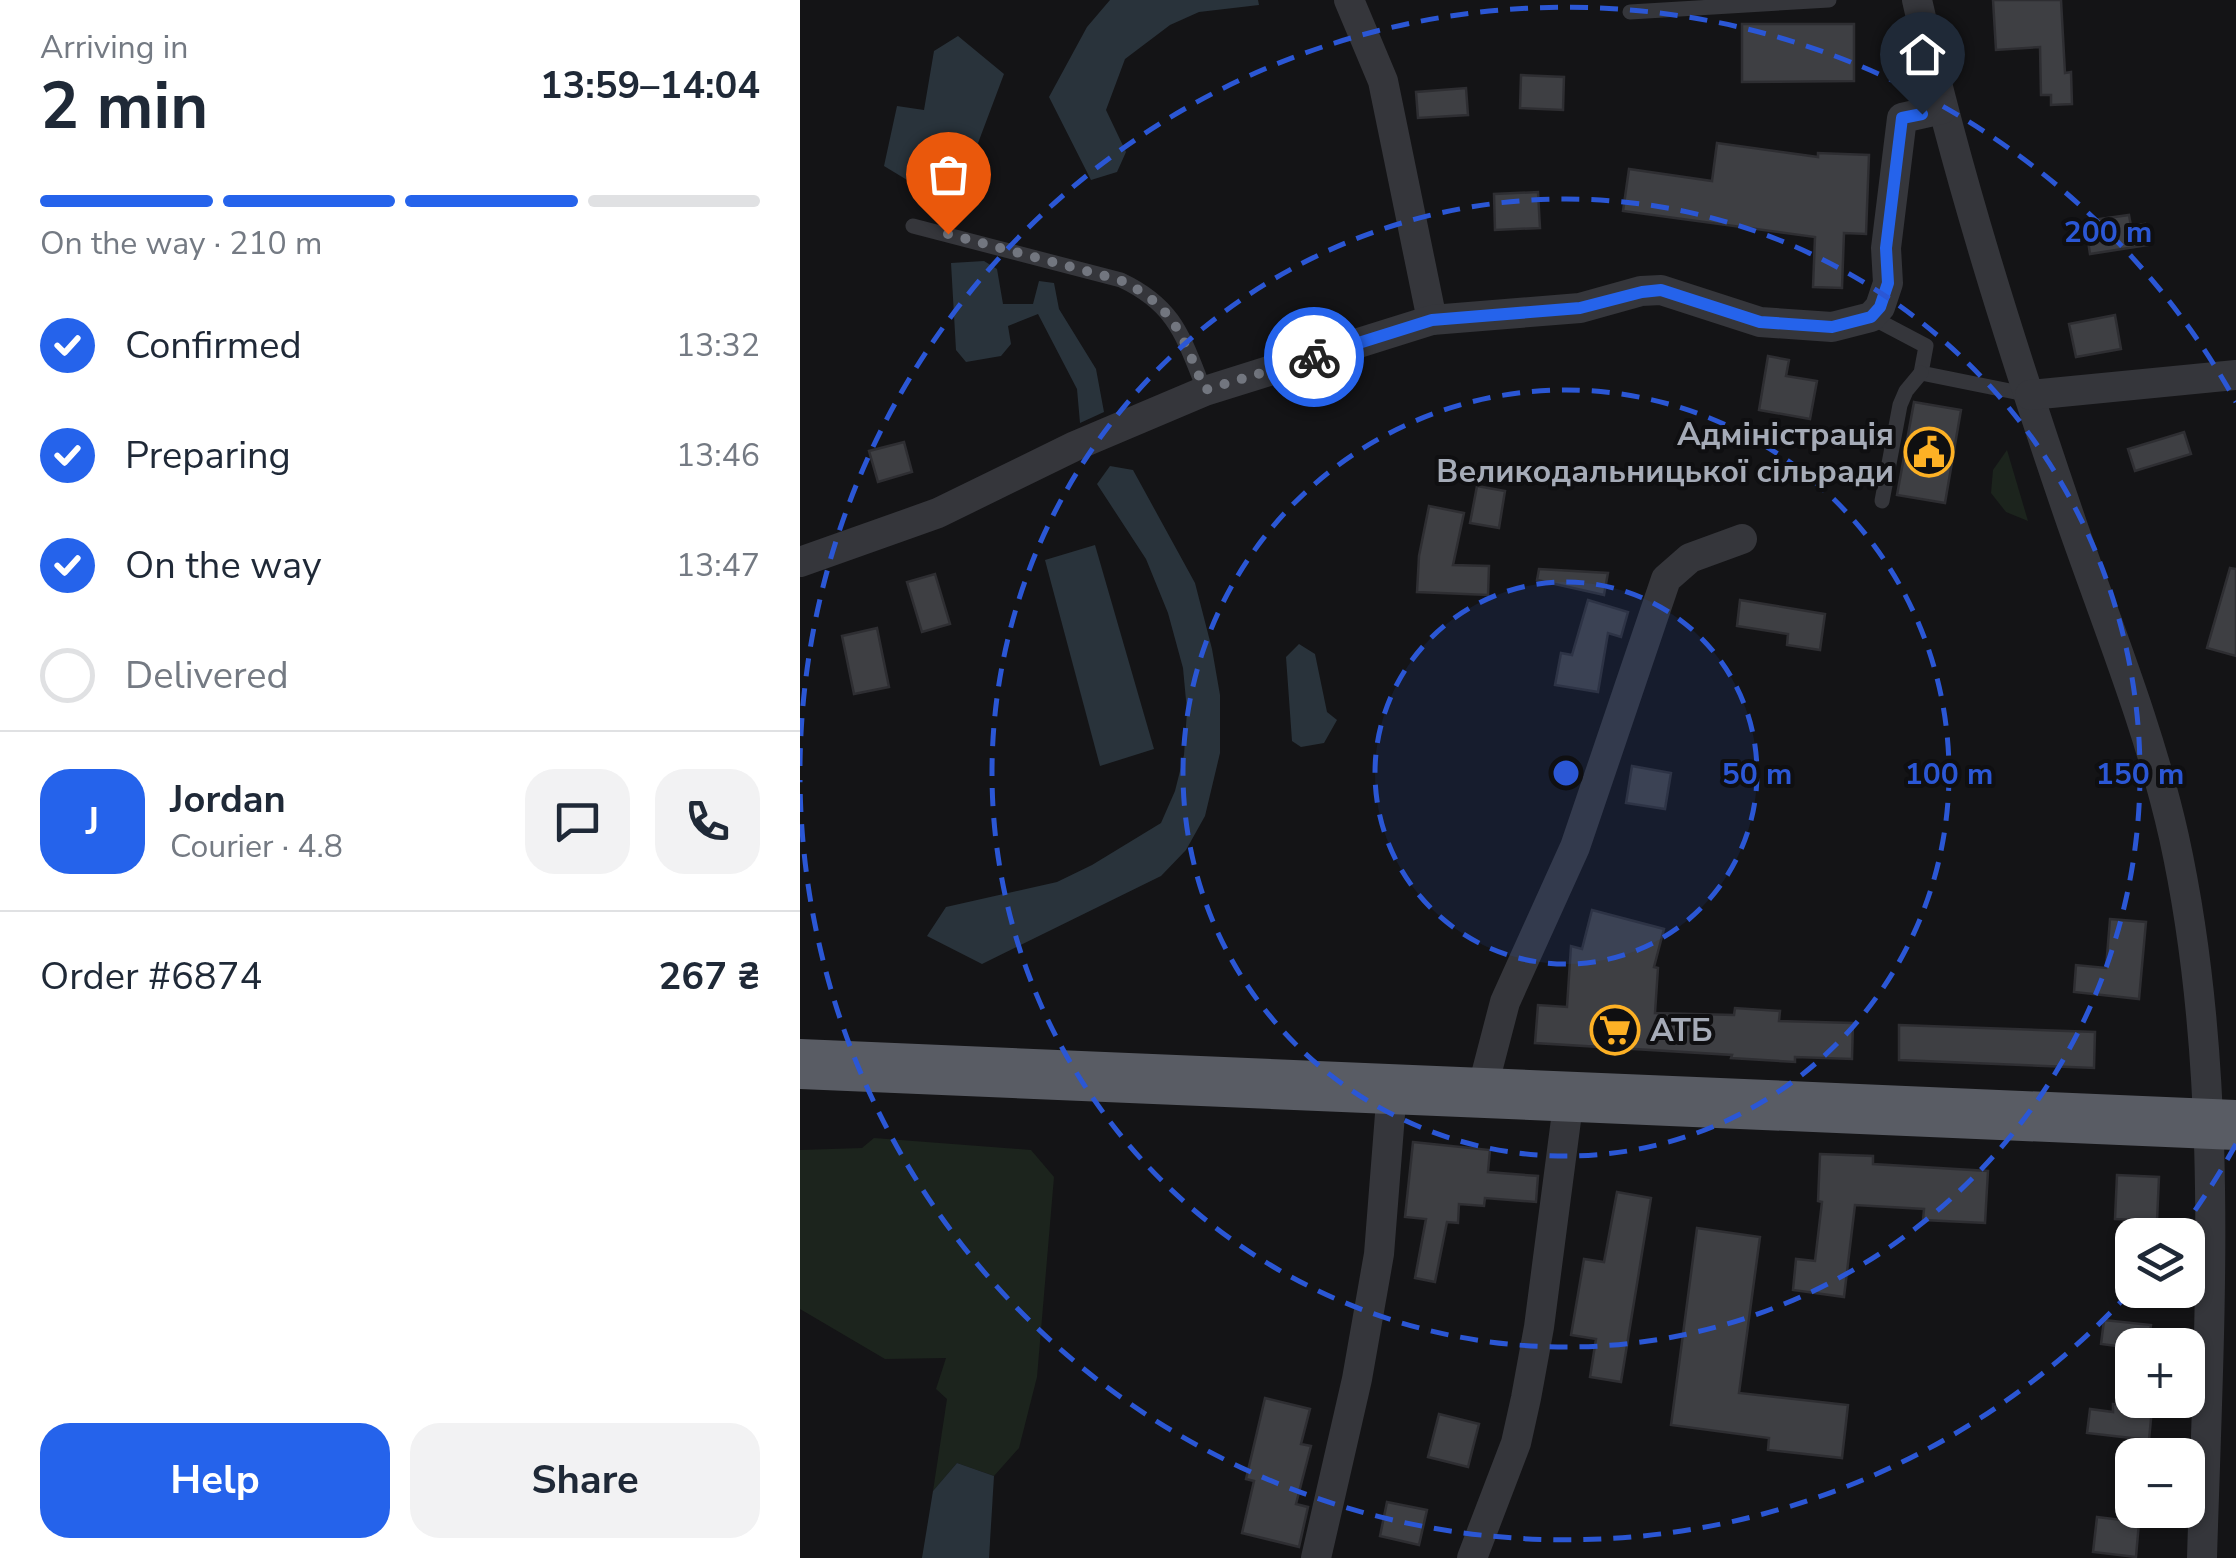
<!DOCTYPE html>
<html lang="en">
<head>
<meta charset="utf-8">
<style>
	body { margin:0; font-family:"Nunito Sans",sans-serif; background:#f2f2f3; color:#1f2937; height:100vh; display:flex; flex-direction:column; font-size:38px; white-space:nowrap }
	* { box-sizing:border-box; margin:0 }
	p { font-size:32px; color:#747a83 }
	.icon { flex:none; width:55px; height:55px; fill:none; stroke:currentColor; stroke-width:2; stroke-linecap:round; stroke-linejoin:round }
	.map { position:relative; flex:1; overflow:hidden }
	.side { display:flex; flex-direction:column; background:#fff; width:800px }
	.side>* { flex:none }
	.tools { position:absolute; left:1315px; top:1218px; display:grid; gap:20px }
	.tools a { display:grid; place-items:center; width:90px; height:90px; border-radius:20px; background:#fff; box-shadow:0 2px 8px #0004; font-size:50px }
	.pin { position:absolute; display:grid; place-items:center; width:85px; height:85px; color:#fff; margin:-102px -42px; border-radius:50% 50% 50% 0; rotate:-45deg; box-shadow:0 0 10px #0007 }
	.pin .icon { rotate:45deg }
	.courier { position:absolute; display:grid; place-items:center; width:100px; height:100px; margin:-50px; border:8px solid #2563eb; border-radius:50%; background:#fff; color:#222; box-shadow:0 2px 12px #0007 }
	.overview em { font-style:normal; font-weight:700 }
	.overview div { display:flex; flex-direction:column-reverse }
	.overview { display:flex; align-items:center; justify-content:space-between; height:170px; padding:0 40px }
	h1 { font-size:65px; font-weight:700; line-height:75px }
	.bar { display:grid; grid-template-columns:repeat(4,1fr); gap:15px 10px; align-content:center; height:120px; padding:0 40px }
	.bar i { height:12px; border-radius:8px; background:#e0e1e3 }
	.bar .on { background:#2563eb }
	.bar p { grid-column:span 4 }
	.line { display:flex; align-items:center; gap:25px; padding:0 40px; border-top:2px solid #e0e1e3 }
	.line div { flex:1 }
	.round { display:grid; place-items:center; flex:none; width:105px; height:105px; border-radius:30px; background:#f2f2f3 }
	ol { padding:0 40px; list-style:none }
	li { display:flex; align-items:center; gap:30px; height:110px }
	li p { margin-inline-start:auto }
	li .icon { padding:10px; border-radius:50%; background:#2563eb; color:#fff; stroke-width:4 }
	li:last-child { color:#747a83 }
	li i { width:55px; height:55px; border:5px solid #e0e1e3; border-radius:50% }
	.cta { display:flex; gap:20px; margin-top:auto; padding:20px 40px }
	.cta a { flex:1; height:115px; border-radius:30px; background:#2563eb; color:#fff; font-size:40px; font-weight:700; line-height:115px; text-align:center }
	.cta a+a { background:#f2f2f3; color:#1f2937 }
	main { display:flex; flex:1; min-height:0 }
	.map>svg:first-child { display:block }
	.green { fill:#1c241d }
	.water { fill:#29333b }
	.building { fill:#3e3f43; stroke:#2e2e32; stroke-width:2.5 }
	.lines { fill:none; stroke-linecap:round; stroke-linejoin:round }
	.service { stroke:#35363b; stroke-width:15 }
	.minor { stroke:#35363b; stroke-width:30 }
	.trunk { stroke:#595c64; stroke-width:50 }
	.done { stroke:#72767f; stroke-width:10; stroke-dasharray:0 18 }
	.route { stroke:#2563eb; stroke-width:12 }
	.ring { fill:none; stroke:#2b57d5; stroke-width:5; stroke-dasharray:18 12 }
	.labels { text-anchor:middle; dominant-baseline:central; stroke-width:8; stroke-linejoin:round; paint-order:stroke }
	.poi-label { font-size:32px; font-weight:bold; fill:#a5abb7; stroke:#0f0f11; text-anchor:end }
	.centre { fill:#2b57d5; stroke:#0f0f11; stroke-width:5 }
	.ring-label { font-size:30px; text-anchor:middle; font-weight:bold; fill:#2b57d5; stroke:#0f0f11; stroke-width:8; stroke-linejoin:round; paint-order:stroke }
</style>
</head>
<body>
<main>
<section class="side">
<div class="overview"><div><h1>2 min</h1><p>Arriving in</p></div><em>13:59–14:04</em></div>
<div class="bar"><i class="on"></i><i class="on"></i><i class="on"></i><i></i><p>On the way · 210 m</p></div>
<ol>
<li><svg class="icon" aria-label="check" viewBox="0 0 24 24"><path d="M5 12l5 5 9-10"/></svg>Confirmed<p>13:32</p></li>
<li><svg class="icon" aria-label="check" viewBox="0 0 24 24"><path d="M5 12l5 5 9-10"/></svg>Preparing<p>13:46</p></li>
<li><svg class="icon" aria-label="check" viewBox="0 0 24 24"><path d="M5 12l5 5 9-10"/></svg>On the way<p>13:47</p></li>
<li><i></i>Delivered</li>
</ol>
<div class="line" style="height:180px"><b class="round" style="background:#2563eb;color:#fff">J</b><div><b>Jordan</b><p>Courier · 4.8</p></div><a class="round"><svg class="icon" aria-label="chat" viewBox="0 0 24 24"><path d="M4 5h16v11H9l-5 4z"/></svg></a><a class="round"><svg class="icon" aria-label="phone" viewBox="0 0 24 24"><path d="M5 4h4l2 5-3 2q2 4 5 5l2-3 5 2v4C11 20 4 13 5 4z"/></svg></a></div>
<div class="line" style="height:130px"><div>Order #6874</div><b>267 ₴</b></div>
<div class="cta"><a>Help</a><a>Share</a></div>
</section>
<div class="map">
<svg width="1436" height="1558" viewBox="0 0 1436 1558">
	<rect width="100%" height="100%" fill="#141416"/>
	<g class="green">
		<polygon points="1207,450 1228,521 1206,512 1191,493 1193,470"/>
		<polygon points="74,1138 231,1150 254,1177 237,1377 219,1448 194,1476 157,1463 133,1491 147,1399 136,1389 146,1358 85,1359 0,1309 0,1150 62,1148"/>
	</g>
	<g class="water">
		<polygon points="310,0 458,0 459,5 399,12 370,25 325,59 306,110 326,152 317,172 291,180 249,97 287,27"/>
		<polygon points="158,36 204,74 157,199 117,186 84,166 97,106 124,110 134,51"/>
		<polygon points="184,261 197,269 203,304 233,304 239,281 254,283 259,309 296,369 304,412 280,423 277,389 238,314 208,326 211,344 201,356 166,362 156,350 151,263"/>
		<polygon points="310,466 333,470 395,583 412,649 420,695 420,753 405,816 386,850 361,876 182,964 127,936 146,907 257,882 292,865 361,823 375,791 384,755 387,711 383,668 368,613 346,559 297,484"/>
		<polygon points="295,545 354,749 300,766 245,560"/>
		<polygon points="499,644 515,654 527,712 537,720 524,743 501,747 492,741 486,657"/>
		<polygon points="157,1463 194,1476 189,1558 122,1558 133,1491"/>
	</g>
	<g class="building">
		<polygon points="1193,0 1261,0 1265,73 1271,72 1272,104 1251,105 1251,95 1241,95 1240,47 1196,50"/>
		<polygon points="942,24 1054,24 1054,81 942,82"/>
		<polygon points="721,75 764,77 763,110 720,108"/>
		<polygon points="666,88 668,115 618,118 616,92"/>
		<polygon points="917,143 1018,157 1018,153 1069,155 1066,234 1044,233 1042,288 1013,287 1015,237 823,211 829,169 912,181"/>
		<polygon points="738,192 740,228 695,230 694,194"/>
		<polygon points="1329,215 1331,226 1345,224 1348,245 1290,254 1285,221"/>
		<polygon points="1315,315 1321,349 1276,357 1269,324"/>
		<polygon points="968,356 989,360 986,376 1017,381 1010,419 959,410"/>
		<polygon points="1114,402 1161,410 1145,503 1097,495"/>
		<polygon points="1384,432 1391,454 1335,471 1328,449"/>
		<polygon points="104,442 112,472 78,482 69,451"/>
		<polygon points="677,486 705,491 699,528 670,523"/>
		<polygon points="629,506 664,513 653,565 689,566 688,595 617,592 619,556"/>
		<polygon points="1430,568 1436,569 1436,656 1407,648"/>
		<polygon points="739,569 808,573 804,595 737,580"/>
		<polygon points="135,574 150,624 122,632 107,582"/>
		<polygon points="788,600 828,612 821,637 808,633 798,692 755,685 761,653 772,655"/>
		<polygon points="940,600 1025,614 1020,650 987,645 988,634 937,626"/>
		<polygon points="77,628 89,687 54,694 42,636"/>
		<polygon points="832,766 871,773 865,809 826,803"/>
		<polygon points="792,910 864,929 854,967 858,968 855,1013 934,1015 935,1008 980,1011 979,1021 1053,1023 1052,1059 995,1057 995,1062 931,1058 932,1055 735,1043 738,1005 767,1007 771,946 782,949"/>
		<polygon points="1310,919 1346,922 1339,999 1274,992 1276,965 1306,968"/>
		<polygon points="1099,1025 1295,1032 1294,1068 1099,1060"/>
		<polygon points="613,1142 690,1150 688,1172 738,1176 736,1202 685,1198 684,1206 659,1204 658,1223 647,1222 635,1282 615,1278 626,1219 605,1217"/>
		<polygon points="1020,1154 1073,1156 1073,1164 1188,1171 1185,1223 1123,1220 1124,1209 1055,1205 1044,1297 993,1290 996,1259 1015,1261 1022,1202 1018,1201"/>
		<polygon points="1317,1175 1359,1177 1357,1221 1315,1219"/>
		<polygon points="817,1192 851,1198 821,1382 790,1377 796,1339 771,1335 784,1259 804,1262"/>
		<polygon points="897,1228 960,1237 939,1393 1048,1405 1042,1458 968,1450 969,1438 871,1425"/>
		<polygon points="1304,1320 1351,1325 1348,1345 1332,1345 1332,1348 1301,1344"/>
		<polygon points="465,1398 510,1409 501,1444 511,1446 496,1504 508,1507 499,1547 442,1533 454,1481 446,1479"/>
		<polygon points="1313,1404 1352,1408 1349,1440 1287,1433 1290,1409 1313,1412"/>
		<polygon points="639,1414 679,1424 668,1467 628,1457"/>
		<polygon points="587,1502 627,1510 619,1545 580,1536"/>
		<polygon points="1297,1517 1339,1522 1336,1557 1293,1552"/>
	</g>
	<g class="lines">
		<g class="service">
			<polyline points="830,12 1029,0"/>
			<path d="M113,226L321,280C376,306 383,337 405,391"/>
			<polyline points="1071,317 1126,346 1121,373 1230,395"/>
			<polyline points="1082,501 1100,405 1106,391 1121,373"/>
		</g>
		<g class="minor">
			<polyline points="549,0 583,81 632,320"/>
			<path d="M1117,0C1157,177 1213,352 1272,524C1308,627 1350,730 1374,837C1426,1074 1409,1318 1402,1558"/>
			<polyline points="1230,395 1436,375"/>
			<polyline points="0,562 138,513 275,446 405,391 632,320 780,308 841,291 861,290 960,322 1032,327 1071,317 1080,307 1088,283 1086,248 1102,118 1142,109"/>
			<polyline points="681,1094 705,1002 775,847 866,579 890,558 942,539"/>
			<polyline points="516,1558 557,1379 579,1254 592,1089"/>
			<polyline points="672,1558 716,1443 726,1398 739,1327 769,1097"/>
		</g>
		<polyline class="trunk" points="0,1064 1436,1125"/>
	</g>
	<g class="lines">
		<path class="done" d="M148,234L320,280C376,307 382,337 405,390L514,357"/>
		<polyline class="route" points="514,357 632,320 780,308 842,292 861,290 960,322 1032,327 1071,317 1080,307 1088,283 1086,248 1102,118 1122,114"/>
	</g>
	<circle cx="766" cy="773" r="191" fill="#2b57d5" fill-opacity=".12"/>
	<g class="ring">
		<circle cx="766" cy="773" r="191"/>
		<circle cx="766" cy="773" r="383"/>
		<circle cx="766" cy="773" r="574"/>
		<path d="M1436 1144A766 766 0 0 1 1378 1234M1331 1291A766 766 0 0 1 0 780M0 766A766 766 0 0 1 1436 402"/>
	</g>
	<defs>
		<g id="civic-ring" transform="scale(2.5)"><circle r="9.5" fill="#0f0f11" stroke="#fdb125" stroke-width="1.5"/><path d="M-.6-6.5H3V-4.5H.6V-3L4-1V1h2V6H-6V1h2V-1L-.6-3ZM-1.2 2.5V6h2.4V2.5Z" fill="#fdb125"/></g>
		<g id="supermarket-ring" transform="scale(2.5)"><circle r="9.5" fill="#0f0f11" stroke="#fdb125" stroke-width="1.5"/><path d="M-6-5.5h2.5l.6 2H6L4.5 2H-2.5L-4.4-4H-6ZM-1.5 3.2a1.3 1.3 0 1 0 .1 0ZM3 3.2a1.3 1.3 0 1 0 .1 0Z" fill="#fdb125"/></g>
	</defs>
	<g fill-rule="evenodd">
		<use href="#civic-ring" x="1129" y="452"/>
		<use href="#supermarket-ring" x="815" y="1030"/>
	</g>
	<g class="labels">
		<g class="poi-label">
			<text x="1094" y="434">Адміністрація<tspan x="1094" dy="37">Великодальницької сільради</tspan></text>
			<text x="850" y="1030" text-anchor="start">АТБ</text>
		</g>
	</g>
	<circle cx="766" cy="773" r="15" class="centre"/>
	<g class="ring-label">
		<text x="1308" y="242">200 m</text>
		<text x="957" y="784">50 m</text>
		<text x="1149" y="784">100 m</text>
		<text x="1340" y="784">150 m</text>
	</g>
</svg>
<div class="tools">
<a><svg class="icon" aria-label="layers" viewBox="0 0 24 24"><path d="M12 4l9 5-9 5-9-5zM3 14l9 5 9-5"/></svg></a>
<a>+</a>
<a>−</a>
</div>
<div class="pin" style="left:148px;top:234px;background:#ea580c"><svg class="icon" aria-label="bag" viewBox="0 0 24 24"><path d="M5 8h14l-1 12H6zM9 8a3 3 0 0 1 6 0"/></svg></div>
<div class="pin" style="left:1122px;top:114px;background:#1f2937"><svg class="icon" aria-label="home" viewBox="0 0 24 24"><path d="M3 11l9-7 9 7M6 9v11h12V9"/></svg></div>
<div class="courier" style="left:514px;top:357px"><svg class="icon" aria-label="bike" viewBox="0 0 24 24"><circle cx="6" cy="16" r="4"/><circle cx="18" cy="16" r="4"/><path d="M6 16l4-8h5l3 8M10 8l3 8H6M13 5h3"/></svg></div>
</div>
</main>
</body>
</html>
